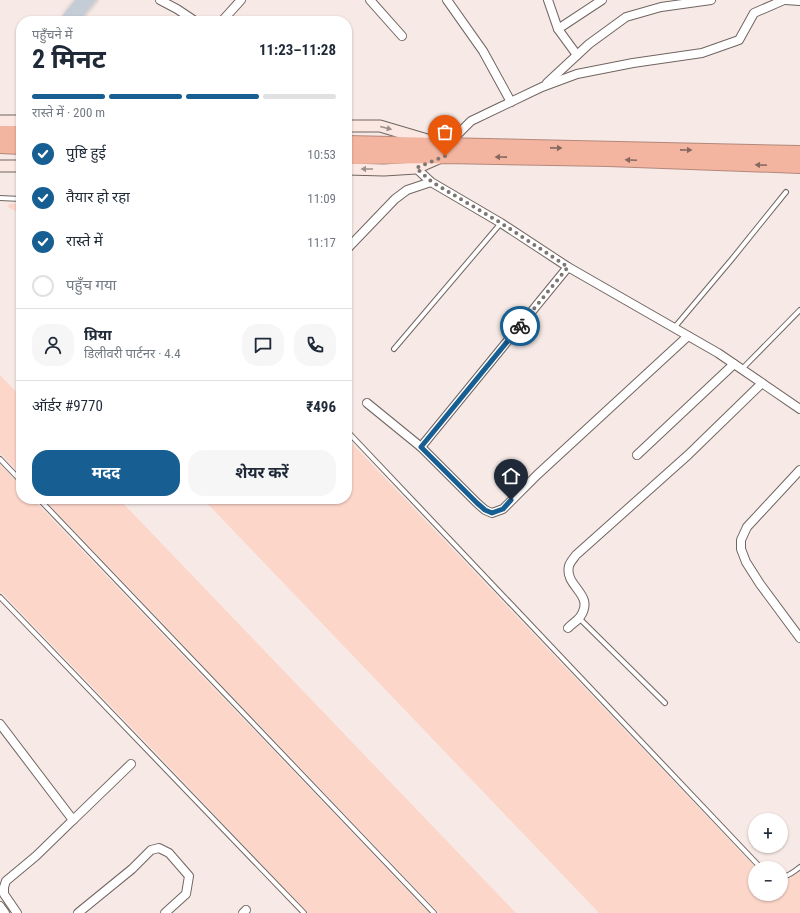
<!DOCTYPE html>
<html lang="hi">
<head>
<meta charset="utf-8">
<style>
	body { margin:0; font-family:"Roboto Condensed","Noto Sans Devanagari",sans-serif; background:#f6f6f7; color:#1f2937; height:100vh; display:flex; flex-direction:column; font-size:15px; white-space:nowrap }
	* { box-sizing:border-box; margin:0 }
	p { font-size:13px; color:#747a83 }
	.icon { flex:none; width:22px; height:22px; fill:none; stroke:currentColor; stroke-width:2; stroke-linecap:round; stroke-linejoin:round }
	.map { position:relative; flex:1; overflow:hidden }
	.side { position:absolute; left:16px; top:16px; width:336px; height:488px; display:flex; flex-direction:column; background:#fff; border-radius:16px; box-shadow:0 1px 3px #0004 }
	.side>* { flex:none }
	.controls { position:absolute; left:748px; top:813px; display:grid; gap:8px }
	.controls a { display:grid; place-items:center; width:40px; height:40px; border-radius:50%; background:#fff; box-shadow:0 1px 3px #0004; font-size:20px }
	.pin { position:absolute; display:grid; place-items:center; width:34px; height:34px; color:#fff; margin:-41px -17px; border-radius:50% 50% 50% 0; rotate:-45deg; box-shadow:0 0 4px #0007 }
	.pin .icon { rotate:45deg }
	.courier { position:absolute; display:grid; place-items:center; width:40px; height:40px; margin:-20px; border:3px solid #175e92; border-radius:50%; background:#fff; color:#222; box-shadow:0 1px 5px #0007 }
	.summary em { font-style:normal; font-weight:700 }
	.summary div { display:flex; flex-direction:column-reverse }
	.summary { display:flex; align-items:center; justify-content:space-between; height:68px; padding:0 16px }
	h1 { font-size:26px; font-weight:700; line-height:30px }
	.bar { display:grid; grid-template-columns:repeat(4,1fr); gap:6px 4px; align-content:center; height:48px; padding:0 16px }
	.bar i { height:5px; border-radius:3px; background:#e0e1e3 }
	.bar .on { background:#175e92 }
	.bar p { grid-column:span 4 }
	.line { display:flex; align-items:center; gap:10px; padding:0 16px; border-top:1px solid #e0e1e3 }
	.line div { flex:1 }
	.round { display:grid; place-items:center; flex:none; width:42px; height:42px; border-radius:16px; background:#f6f6f7 }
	ol { padding:0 16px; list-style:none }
	li { display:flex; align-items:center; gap:12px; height:44px }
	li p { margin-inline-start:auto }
	li .icon { padding:4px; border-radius:50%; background:#175e92; color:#fff; stroke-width:4 }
	li:last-child { color:#747a83 }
	li i { width:22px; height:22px; border:2px solid #e0e1e3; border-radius:50% }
	.button { display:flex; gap:8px; margin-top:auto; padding:8px 16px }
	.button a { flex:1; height:46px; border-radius:16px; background:#175e92; color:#fff; font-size:16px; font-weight:700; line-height:46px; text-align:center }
	.button a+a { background:#f6f6f7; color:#1f2937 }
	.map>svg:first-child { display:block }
	.green { fill:#fdd6ca }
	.building { fill:#c4cdd6; filter:url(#shadow) }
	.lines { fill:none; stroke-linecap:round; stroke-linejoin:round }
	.lane-casing { stroke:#706561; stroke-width:6 }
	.street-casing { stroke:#706561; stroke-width:10 }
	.secondary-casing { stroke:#706561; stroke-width:13 }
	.highway-casing { stroke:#b3887b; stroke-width:16 }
	.lane { stroke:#fff; stroke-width:4 }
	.street { stroke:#fff; stroke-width:8 }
	.secondary { stroke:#fbe8e2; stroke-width:11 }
	.highway { stroke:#f3b4a0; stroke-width:14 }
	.oneway { fill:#9c908c }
	.oneway2 { fill:#856960 }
	.done { stroke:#7d7673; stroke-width:4; stroke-dasharray:0 7.2 }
	.route { stroke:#175e92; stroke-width:5 }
</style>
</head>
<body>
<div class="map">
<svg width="800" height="913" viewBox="0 0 800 913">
	<defs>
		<filter id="shadow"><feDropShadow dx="3.5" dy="-3.5" stdDeviation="2" flood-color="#0004"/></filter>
	</defs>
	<rect width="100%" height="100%" fill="#f7eae6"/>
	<g class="green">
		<polygon points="21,203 21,214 8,207 9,204"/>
		<polygon points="0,375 21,397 21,475 0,453"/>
		<polygon points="347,438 756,868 755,868 755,894 781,894 781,881 787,880 800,871 800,913 599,913 203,499 347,499"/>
		<polygon points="0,464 21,486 21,499 33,499 429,913 308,913 155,752 0,591"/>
		<polygon points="44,499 119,499 516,913 439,913"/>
	</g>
	<polygon class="building" points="75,0 96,0 79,21 58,21"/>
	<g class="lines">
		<g class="lane-casing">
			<g id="lane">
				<polyline points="0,198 21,199"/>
				<polyline points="674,328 732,259 786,192"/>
				<polyline points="394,349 501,223"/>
				<polyline points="742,369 800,310"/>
				<polyline points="347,431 761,868"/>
				<polyline points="0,459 21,481"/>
				<polyline points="39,499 434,913"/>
				<polyline points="0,597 304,913"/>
				<polyline points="579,618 665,703"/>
				<path d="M781,877C788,877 795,871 800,867"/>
			</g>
		</g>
		<g class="street-casing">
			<g id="street">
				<polyline points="160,0 177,9 195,21"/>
				<polyline points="370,0 402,36"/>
				<polyline points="447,0 483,51 511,102"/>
				<polyline points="548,0 558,29 577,55"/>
				<polyline points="785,0 800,1"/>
				<polyline points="222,21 241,0"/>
				<polyline points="558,29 602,0"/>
				<polyline points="547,83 589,44 626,17 661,7 711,0"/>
				<polyline points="447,145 471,121 542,87 577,74 633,63 702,53 739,40 754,13 784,0"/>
				<polyline points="416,168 431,182 501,223 568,267 718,353 800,409"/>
				<polyline points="347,249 395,199 407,190 431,182"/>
				<polyline points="367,403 421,447 477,503 485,510 492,513 503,509 537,475 688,336"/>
				<polyline points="421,447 568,267"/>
				<polyline points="637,455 734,364"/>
				<polyline points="800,470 747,527 741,540 741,549 746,562 760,584 800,638"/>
				<path d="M568,628C572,624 577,621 580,617C596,594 564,587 569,566C570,562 574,558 576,555L688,455L762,383"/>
				<polyline points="0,724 73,820 36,856 6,881 4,887 4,894 17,913"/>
				<polyline points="73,820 131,764"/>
				<polyline points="0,906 5,913"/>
				<polyline points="78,913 132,869 151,850 159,848 169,853 189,876 186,894 165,913"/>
				<polyline points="243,913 246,910"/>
			</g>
		</g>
		<g class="secondary-casing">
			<g id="secondary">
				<polyline points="0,121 21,121"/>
				<polyline points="347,126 380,126 434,142"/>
				<polyline points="0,166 21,166"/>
				<polyline points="347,169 384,170 416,168 441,157"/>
			</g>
		</g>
		<g class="highway-casing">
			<g id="highway">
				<polyline points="0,133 21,133"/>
				<polyline points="347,143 800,153"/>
				<polyline points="0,146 21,147"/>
				<polyline points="347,157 445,156 608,159 800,166"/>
			</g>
		</g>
		<use href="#lane" class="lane"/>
		<use href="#street" class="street"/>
		<use href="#secondary" class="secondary"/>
		<use href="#highway" class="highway"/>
	</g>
	<defs><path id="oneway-solid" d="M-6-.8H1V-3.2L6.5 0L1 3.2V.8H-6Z"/></defs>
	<g class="oneway">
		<use href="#oneway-solid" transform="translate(386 128) rotate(14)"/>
		<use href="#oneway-solid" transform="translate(367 169) rotate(-180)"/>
	</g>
	<g class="oneway2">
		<use href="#oneway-solid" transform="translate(556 148) rotate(1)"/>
		<use href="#oneway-solid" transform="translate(686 150) rotate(1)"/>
		<use href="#oneway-solid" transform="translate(501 157) rotate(-179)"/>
		<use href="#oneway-solid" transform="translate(631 160) rotate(-178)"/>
		<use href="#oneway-solid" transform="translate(761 165) rotate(-178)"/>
	</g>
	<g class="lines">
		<polyline class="done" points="445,156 416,168 432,182 501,223 568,267 520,326"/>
		<polyline class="route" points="511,500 503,509 492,513 485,510 477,503 421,447 520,326"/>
	</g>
</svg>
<div class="controls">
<a>+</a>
<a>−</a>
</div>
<div class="pin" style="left:445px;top:156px;background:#ea580c"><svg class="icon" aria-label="bag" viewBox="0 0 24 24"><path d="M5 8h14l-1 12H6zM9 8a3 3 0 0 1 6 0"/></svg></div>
<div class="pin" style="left:511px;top:500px;background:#1f2937"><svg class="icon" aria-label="home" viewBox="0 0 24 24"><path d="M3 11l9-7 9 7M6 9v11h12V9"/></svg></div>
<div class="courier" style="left:520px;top:326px"><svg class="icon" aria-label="bike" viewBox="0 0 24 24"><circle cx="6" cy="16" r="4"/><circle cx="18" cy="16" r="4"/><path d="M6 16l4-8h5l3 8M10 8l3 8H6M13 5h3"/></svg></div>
<section class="side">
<div class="summary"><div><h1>2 मिनट</h1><p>पहुँचने में</p></div><em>11:23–11:28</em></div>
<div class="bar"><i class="on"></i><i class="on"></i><i class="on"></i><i></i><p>रास्ते में · 200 m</p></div>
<ol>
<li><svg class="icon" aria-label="check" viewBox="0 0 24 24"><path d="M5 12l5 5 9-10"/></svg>पुष्टि हुई<p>10:53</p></li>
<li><svg class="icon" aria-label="check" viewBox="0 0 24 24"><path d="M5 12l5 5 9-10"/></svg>तैयार हो रहा<p>11:09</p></li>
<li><svg class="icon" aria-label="check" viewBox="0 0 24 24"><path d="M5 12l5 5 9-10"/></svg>रास्ते में<p>11:17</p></li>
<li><i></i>पहुँच गया</li>
</ol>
<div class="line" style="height:72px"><a class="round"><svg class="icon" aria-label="person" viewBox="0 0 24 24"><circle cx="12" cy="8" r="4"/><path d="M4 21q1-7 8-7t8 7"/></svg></a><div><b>प्रिया</b><p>डिलीवरी पार्टनर · 4.4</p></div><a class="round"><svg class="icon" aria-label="chat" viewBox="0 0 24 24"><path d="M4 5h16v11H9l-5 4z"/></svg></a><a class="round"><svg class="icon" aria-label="phone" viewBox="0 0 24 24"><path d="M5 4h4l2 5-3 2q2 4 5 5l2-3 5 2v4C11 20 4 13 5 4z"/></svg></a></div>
<div class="line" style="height:52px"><div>ऑर्डर #9770</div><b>₹496</b></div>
<div class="button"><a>मदद</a><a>शेयर करें</a></div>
</section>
</div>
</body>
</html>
